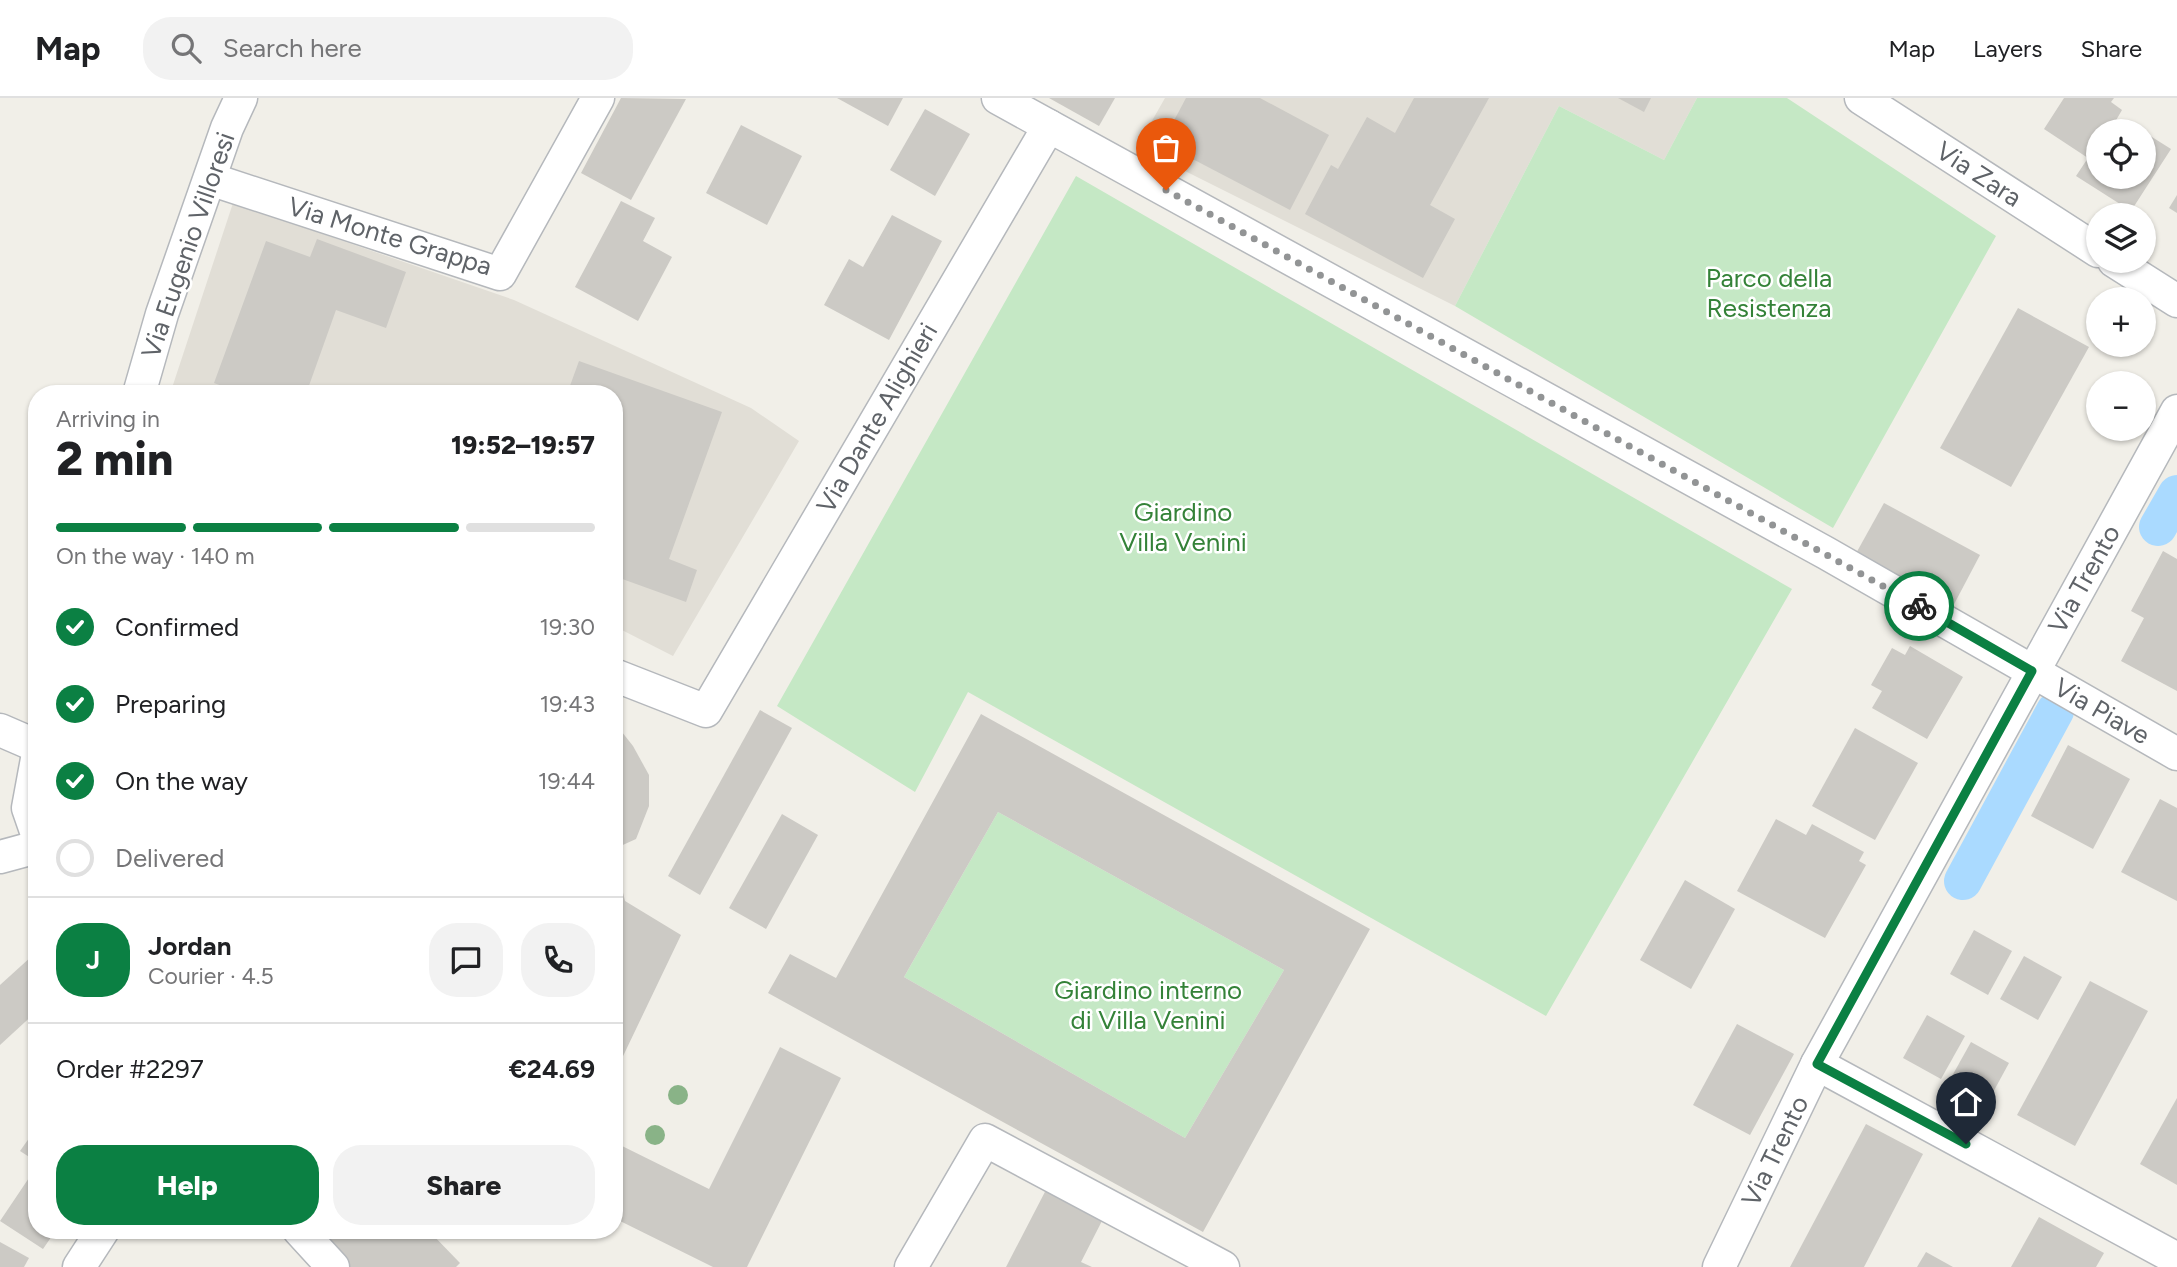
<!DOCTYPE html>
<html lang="en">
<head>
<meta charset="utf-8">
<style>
	body { margin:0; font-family:Figtree,sans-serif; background:#f2f2f2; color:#202124; height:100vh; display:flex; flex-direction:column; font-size:26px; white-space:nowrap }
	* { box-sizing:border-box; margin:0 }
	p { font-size:23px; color:#757577 }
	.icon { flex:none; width:38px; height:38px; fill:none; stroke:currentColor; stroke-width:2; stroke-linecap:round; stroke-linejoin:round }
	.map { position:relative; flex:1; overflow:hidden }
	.sheet { position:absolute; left:28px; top:287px; width:595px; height:854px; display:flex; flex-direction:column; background:#fff; border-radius:28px; box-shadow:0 2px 5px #0004 }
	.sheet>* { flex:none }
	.fabs { position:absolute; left:2086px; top:21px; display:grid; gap:14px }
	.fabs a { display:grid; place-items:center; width:70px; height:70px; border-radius:50%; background:#fff; box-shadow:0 2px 5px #0004; font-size:35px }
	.pin { position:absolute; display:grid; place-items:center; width:60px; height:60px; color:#fff; margin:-72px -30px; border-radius:50% 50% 50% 0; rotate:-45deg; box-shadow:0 0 7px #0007 }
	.pin .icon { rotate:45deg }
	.courier { position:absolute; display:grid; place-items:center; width:70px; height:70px; margin:-35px; border:5px solid #0b8043; border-radius:50%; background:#fff; color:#222; box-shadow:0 2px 9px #0007 }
	.summary em { font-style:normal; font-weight:800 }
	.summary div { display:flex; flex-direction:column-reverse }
	.summary { display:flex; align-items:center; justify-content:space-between; height:119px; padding:0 28px }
	h1 { font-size:46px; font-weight:800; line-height:52px }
	.bar { display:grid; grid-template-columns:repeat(4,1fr); gap:10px 7px; align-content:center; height:84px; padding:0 28px }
	.bar i { height:9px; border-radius:5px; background:#e0e0e0 }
	.bar .selected { background:#0b8043 }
	.bar p { grid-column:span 4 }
	.line { display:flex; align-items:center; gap:18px; padding:0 28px; border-top:2px solid #e0e0e0 }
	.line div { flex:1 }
	.round { display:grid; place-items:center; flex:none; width:74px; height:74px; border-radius:28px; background:#f2f2f2 }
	ol { padding:0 28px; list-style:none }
	li { display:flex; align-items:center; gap:21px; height:77px }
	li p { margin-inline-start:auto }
	li .icon { padding:7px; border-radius:50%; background:#0b8043; color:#fff; stroke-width:4 }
	li:last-child { color:#757577 }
	li i { width:38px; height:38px; border:4px solid #e0e0e0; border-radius:50% }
	.primary-button { display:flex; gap:14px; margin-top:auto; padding:14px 28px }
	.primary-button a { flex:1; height:80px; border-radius:28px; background:#0b8043; color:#fff; font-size:28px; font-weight:800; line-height:80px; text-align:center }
	.primary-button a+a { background:#f2f2f2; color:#202124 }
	header { display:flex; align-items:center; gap:42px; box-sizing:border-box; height:98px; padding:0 35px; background:#fff; border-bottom:2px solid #e0e0e0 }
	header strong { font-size:33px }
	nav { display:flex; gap:38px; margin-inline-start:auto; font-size:24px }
	.search { width:490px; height:63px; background:#f2f2f2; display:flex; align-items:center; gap:18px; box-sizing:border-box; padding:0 24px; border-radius:28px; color:#757577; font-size:26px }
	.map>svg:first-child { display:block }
	.education { fill:#e1ded6 }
	.green { fill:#c5e8c5 }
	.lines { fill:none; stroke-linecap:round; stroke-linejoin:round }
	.canal { stroke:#aadaff; stroke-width:38 }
	.building { fill:#cccac5; fill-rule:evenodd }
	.street-casing { stroke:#b5b8bc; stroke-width:35 }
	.street { stroke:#fff; stroke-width:32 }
	.tree { fill:#89b387 }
	.done { stroke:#929495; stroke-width:7; stroke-dasharray:0 12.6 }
	.route { stroke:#0b8043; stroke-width:9 }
	.labels { text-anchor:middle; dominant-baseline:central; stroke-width:5; stroke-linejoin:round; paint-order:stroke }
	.street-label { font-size:26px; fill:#5f6368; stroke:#fff }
	.park-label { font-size:26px; fill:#348238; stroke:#fff }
</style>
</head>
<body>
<header>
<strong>Map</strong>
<div class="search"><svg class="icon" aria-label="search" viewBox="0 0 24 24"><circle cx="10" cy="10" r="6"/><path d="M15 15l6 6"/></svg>Search here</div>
<nav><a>Map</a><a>Layers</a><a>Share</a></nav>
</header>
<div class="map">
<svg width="2177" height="1169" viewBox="0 0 2177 1169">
	<rect width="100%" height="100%" fill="#f1efe8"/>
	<g class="education">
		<polygon points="1165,0 1697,0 1664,62 1559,8 1455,208 1137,49"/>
		<polygon points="233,105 514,202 751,310 799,343 673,558 614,528 614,296 170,296"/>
	</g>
	<g class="green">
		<polygon points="1697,0 1787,0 1996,138 1833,430 1455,208 1559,8 1664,62"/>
		<polygon points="1076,78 1792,491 1546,918 968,594 915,694 777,608"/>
		<polygon points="998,714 1284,872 1185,1040 904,879"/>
	</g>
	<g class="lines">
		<g class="canal">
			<polyline points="2158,429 2177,396"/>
			<polyline points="1963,783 2055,613"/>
		</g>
	</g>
	<g class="building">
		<polygon points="621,0 686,1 631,102 581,75"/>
		<polygon points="837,0 903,0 888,28"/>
		<polygon points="1049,0 1115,0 1099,28"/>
		<polygon points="1186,0 1260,0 1329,37 1290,112 1162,45"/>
		<polygon points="1414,0 1489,0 1430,107 1455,121 1423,180 1305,116 1331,67 1338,71 1367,19 1395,35"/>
		<polygon points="1618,0 1651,0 1644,14"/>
		<polygon points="2064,0 2114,0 2111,4 2122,12 2115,24 2125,31 2130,25 2143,33 2098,33 2098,79 2144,79 2144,34 2171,51 2131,113 2076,78 2088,60 2044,31"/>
		<polygon points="925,11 970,36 935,98 890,72"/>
		<polygon points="741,27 802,58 767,127 706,95"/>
		<polygon points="2177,97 2177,115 2169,110"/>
		<polygon points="621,103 655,120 643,143 672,159 638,223 575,189"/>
		<polygon points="892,117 942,143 889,242 824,207 849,161 863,169"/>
		<polygon points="317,141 406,174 386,230 336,212 306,296 244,296 214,285 266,143 310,159"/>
		<polygon points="2018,210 2089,249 2011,389 1940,350"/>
		<polygon points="579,263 722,314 669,461 697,472 686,504 614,478 614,296 567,296"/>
		<polygon points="1884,405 1980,457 1951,512 1854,459"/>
		<polygon points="2163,453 2177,461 2177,593 2121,563 2144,520 2131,513"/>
		<polygon points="1910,548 1963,579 1927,641 1872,610 1882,593 1871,587 1892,550 1905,557"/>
		<polygon points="760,612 792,630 700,797 668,778"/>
		<path d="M981,616L1370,831L1203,1134L768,895L790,856L836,880ZM998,714L1284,872L1185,1040L904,879Z"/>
		<polygon points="614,624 633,648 649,677 649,708 636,741 614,751"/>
		<polygon points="1855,630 1918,665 1875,742 1812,708"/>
		<polygon points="2068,647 2130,681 2093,751 2031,718"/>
		<polygon points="2160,701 2177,710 2177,803 2121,774"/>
		<polygon points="782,716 818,737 766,831 729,810"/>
		<polygon points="1776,721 1806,737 1812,726 1864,754 1859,763 1866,767 1825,840 1737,793"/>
		<polygon points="615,761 625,803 681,837 614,977"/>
		<polygon points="1685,782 1735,811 1691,891 1640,862"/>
		<polygon points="1974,832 2012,853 1988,897 1950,876"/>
		<polygon points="32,858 37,862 37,913 0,947 0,887"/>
		<polygon points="2024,858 2062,879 2038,922 2000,901"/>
		<polygon points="2090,883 2148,913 2075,1048 2017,1017"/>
		<polygon points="1927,917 1965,938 1941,981 1903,960"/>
		<polygon points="1737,926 1794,956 1750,1037 1693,1007"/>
		<polygon points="1971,944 2009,965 1985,1009 1947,987"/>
		<polygon points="780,949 841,980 747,1169 713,1169 614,1120 614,1044 709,1091"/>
		<polygon points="2177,1000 2177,1087 2140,1066"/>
		<polygon points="1866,1026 1923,1056 1864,1169 1790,1169"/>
		<polygon points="37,1029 37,1064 20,1053"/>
		<polygon points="37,1068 37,1132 56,1132 43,1151 0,1123"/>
		<polygon points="1048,1088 1105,1117 1081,1164 1092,1169 1006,1169"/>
		<polygon points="2039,1119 2104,1155 2096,1169 2011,1169"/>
		<polygon points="313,1132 428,1132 460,1165 456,1169 350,1169"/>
		<polygon points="0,1144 29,1160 24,1169 0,1169"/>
		<polygon points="1926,1154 1953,1169 1917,1169"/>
	</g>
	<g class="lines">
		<g class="street-casing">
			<g id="street">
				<polyline points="998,0 1826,455 2177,656"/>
				<polyline points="1861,0 2098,153"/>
				<polyline points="210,81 500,176 598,0"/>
				<polyline points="2114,163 2177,203"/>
				<polyline points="139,296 162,216 227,30 241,0"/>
				<polyline points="614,577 706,613 1049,28"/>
				<polyline points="0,632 37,648"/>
				<polyline points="37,661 28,710 37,736"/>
				<polyline points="0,759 37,749"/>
				<polyline points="1817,966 2177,1161"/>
				<polyline points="299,1132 333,1169"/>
				<polyline points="79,1169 103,1132"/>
				<polyline points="911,1169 985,1042 1223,1169"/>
				<polyline points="1719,1169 1817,966 2177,313"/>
			</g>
		</g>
		<use href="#street" class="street"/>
	</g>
	<g class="tree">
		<circle cx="678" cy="997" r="10"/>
		<circle cx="655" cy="1037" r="10"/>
	</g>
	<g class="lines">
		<polyline class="done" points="1166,92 1919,508"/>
		<polyline class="route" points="1919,508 2032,573 1817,966 1966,1046"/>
	</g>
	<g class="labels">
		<g class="street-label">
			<text transform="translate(1979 76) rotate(33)">Via Zara</text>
			<text transform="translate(390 138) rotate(17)">Via Monte Grappa</text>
			<text transform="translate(188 147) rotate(-71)">Via Eugenio Villoresi</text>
			<text transform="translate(877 320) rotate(-60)">Via Dante Alighieri</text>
			<text transform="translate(2084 481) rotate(-61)">Via Trento</text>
			<text transform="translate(2102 613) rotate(30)">Via Piave</text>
			<text transform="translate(1775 1053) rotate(-64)">Via Trento</text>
		</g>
		<g class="park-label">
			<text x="1769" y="180">Parco della<tspan x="1769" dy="30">Resistenza</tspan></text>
			<text x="1183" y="414">Giardino<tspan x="1183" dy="30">Villa Venini</tspan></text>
			<text x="1148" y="892">Giardino interno<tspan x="1148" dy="30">di Villa Venini</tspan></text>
		</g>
	</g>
</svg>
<div class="fabs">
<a><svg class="icon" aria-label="locate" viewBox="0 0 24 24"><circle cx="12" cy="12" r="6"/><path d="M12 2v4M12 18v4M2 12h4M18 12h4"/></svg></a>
<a><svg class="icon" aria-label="layers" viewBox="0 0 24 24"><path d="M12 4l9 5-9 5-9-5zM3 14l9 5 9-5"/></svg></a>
<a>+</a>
<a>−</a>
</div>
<div class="pin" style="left:1166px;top:92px;background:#ea580c"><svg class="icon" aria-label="bag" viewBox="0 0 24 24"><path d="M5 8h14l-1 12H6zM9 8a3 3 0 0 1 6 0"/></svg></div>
<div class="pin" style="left:1966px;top:1046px;background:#1f2937"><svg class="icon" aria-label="home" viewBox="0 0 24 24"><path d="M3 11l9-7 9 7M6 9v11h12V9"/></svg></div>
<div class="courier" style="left:1919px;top:508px"><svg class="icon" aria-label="bike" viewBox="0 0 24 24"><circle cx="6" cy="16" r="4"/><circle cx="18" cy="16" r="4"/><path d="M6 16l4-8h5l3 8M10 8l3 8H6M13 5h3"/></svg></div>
<section class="sheet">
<div class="summary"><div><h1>2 min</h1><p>Arriving in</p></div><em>19:52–19:57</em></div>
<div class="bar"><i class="selected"></i><i class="selected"></i><i class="selected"></i><i></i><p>On the way · 140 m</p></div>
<ol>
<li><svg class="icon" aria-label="check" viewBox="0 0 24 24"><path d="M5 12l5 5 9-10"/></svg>Confirmed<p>19:30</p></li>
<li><svg class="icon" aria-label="check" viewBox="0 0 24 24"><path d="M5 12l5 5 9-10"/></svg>Preparing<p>19:43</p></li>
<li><svg class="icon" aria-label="check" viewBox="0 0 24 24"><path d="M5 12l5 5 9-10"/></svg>On the way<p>19:44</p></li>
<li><i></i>Delivered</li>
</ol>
<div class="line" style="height:126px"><b class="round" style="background:#0b8043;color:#fff">J</b><div><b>Jordan</b><p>Courier · 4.5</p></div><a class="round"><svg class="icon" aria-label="chat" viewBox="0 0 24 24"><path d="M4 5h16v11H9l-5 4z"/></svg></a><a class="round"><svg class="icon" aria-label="phone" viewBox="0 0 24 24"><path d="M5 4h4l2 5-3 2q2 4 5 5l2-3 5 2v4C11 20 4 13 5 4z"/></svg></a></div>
<div class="line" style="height:91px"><div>Order #2297</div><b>€24.69</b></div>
<div class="primary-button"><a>Help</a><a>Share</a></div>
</section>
</div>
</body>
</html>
